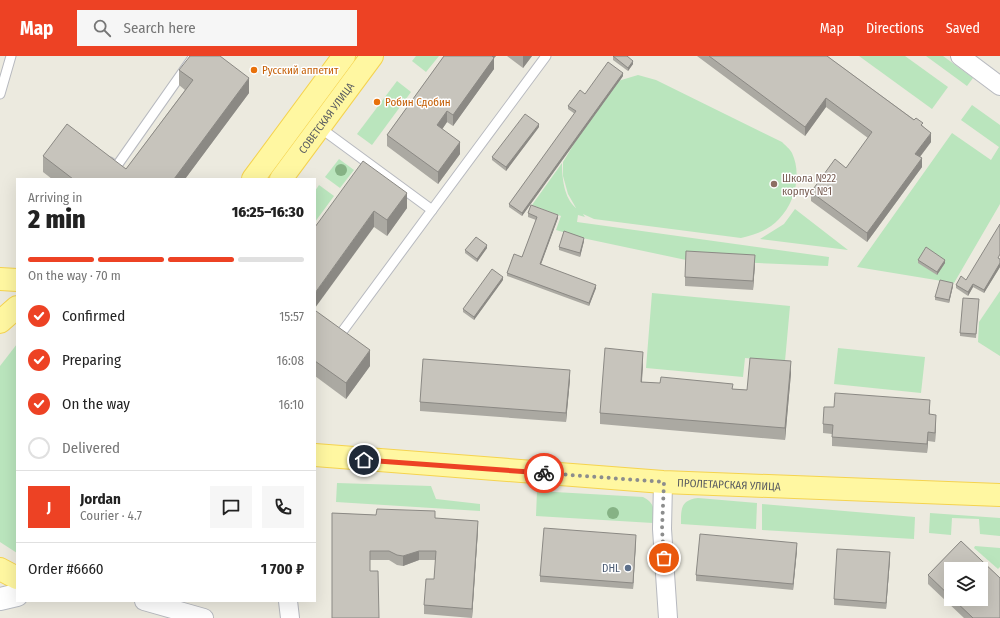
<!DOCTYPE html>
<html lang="en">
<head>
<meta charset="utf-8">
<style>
	body { margin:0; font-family:"Fira Sans Condensed",sans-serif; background:#f6f6f6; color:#222; height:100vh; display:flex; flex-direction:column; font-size:15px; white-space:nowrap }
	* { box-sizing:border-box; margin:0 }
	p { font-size:13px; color:#767676 }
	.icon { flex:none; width:22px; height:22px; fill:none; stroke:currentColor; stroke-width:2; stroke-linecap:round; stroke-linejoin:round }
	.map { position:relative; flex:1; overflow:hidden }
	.drawer { position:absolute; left:16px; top:122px; width:300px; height:424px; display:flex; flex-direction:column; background:#fff; border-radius:0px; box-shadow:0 4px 16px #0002 }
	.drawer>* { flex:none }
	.fabs { position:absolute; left:944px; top:506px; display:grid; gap:8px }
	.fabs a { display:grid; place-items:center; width:44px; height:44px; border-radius:0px; background:#fff; box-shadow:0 4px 16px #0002; font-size:20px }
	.pin { position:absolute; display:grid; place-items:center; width:34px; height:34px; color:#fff; margin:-17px; border:2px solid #fff; border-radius:50%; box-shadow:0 1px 4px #0007 }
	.courier { position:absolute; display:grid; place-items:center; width:40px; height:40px; margin:-20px; border:3px solid #ed4224; border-radius:50%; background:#fff; color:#222; box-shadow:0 1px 5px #0007 }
	.summary em { font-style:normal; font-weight:800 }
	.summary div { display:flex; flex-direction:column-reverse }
	.summary { display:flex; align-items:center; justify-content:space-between; height:68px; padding:0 12px }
	h1 { font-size:26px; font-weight:800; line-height:30px }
	.bar { display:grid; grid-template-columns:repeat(4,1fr); gap:6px 4px; align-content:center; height:48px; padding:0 12px }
	.bar i { height:5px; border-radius:3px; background:#e0e0e0 }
	.bar .selected { background:#ed4224 }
	.bar p { grid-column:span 4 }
	.line { display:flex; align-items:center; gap:10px; padding:0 12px; border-top:1px solid #e0e0e0 }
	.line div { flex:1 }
	.round { display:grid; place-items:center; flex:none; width:42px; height:42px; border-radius:0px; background:#f6f6f6 }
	ol { padding:0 12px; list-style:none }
	li { display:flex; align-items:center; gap:12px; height:44px }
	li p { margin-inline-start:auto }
	li .icon { padding:4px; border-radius:50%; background:#ed4224; color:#fff; stroke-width:4 }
	li:last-child { color:#767676 }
	li i { width:22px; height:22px; border:2px solid #e0e0e0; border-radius:50% }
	header { display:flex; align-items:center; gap:24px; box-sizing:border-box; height:56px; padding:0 20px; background:#ed4224; color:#fff }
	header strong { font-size:19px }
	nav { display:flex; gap:22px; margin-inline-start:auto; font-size:14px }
	.search { width:280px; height:36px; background:#f6f6f6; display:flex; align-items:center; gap:10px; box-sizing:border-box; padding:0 14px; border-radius:0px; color:#767676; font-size:15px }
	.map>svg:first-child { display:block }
	.green { fill:#bae5bd }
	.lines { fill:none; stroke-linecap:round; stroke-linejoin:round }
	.lane-casing { stroke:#b7b9bf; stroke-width:11 }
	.street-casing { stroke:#b7b9bf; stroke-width:20 }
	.secondary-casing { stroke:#b8bbc2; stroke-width:24 }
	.primary-casing { stroke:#f5d34f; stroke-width:24 }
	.lane { stroke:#fff; stroke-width:9 }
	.street { stroke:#fff; stroke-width:18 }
	.secondary { stroke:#fff; stroke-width:22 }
	.primary { stroke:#fff7a1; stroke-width:22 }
	.tree { fill:#86b285 }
	.wall { fill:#aba9a2; fill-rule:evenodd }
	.shaded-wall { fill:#8b8984 }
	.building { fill:#c7c4bc; stroke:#8b8984 }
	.done { stroke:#8c8d8d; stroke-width:4; stroke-dasharray:0 7.2 }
	.route { stroke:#ed4224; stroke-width:5 }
	.food-dot { fill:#e8710a; stroke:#fff; stroke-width:1.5 }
	.education-dot { fill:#8d6e63; stroke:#fff; stroke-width:1.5 }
	.service-dot { fill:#5c6f8a; stroke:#fff; stroke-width:1.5 }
	.labels { text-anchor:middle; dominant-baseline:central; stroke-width:3; stroke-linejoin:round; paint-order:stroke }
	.food-label { font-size:11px; fill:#c56008; stroke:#fff; text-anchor:start }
	.street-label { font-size:11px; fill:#585b61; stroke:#fff }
	.education-label { font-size:11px; fill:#785e54; stroke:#fff; text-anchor:start }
	.service-label { font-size:11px; fill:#4e5e75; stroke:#fff; text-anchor:end }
</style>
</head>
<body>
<header>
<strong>Map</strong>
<div class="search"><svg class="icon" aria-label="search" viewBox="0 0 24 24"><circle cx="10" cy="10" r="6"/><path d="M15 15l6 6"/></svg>Search here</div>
<nav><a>Map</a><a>Directions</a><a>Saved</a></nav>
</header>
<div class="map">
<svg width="1000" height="562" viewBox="0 0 1000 562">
	<rect width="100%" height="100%" fill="#eceadf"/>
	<g class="green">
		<polygon points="416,0 439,0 426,16 412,5"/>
		<polygon points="859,0 905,0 948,31 932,53"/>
		<polygon points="926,0 943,0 973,22 967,30"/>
		<path d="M638,19L656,24L782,86C785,89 790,93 792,97C802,118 795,147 779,163C769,174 755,179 741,182L594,163L583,158L585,161L578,159L577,166L829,201L828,210L686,204L587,183L556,174L561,160L532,149L562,107C562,122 564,142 576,152L568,138L563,120V106L603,40L618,25Z"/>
		<polygon points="397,25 411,36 372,89 357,78"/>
		<polygon points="972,49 1000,69 1000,148 954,227 857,211 952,77 991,104 999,91 961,64"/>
		<polygon points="339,103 354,114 340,132 325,121"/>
		<polygon points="319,129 334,140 315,166 315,135"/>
		<polygon points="795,153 848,194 760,183 784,168"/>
		<polygon points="1000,235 1000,300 978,286 979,266"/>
		<polygon points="652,237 790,250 785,305 745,302 743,321 646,312"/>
		<polygon points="17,288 17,497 0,486 0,310"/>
		<polygon points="838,292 925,301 921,337 834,328"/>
		<polygon points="337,427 431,430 436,443 480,448 480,455 336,446"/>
		<path d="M537,435L643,441C656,448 654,454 653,467L536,460Z"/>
		<path d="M698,442L757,447L756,473L681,468C681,454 680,444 698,442Z"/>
		<polygon points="762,448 915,461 914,483 762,474"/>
		<polygon points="930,457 1000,462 1000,480 980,478 979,463 952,462 951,479 929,477"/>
		<polygon points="975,490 1000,492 1000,511 998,513 974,492"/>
	</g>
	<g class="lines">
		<g class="lane-casing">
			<g id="lane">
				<polyline points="0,38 11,0"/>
				<polyline points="319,71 432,154 339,280"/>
				<polyline points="110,106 116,111 194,0"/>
				<polyline points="432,154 546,0"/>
			</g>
		</g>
		<g class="street-casing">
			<g id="street">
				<polyline points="960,0 1000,30"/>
				<polyline points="663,426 662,473 668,562"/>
				<polyline points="144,545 204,562"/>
				<polyline points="288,545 290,562"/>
			</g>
		</g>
		<g class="secondary-casing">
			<polyline id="secondary" points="0,543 17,539"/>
		</g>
		<g class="primary-casing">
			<g id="primary">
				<polyline points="253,123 344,0"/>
				<path id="s1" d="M281,123L372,0"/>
				<polyline points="0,223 17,224"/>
				<polyline points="0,266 17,251"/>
				<path id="s2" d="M315,399L663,426L1000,439"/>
				<polyline points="0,513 17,522"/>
			</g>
		</g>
		<use href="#lane" class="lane"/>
		<use href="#street" class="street"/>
		<use href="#secondary" class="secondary"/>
		<use href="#primary" class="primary"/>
	</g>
	<g class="tree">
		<circle cx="341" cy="114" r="6"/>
		<circle cx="613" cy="457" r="6"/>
	</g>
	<g class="wall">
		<polygon points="444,0 496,0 494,2 494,13 453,70 447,66 442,73 460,98 438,128 387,90 387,79"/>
		<polygon points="507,0 532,0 523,12"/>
		<polygon points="613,0 633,8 628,15 613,4"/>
		<polygon points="697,0 827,0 923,70 931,86 920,101 922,111 867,186 811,145 811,136 846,112 868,82 826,51 805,80"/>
		<polygon points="179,14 249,37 185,123 52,123 43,116 43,100 126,113 185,34 179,29"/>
		<polygon points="623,20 522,160 509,151 509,148 575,58 568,53 568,50 585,38"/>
		<polygon points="539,71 506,115 492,104 492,101"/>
		<polygon points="363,105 407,152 387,180 374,171"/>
		<polygon points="528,157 558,162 541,208 596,232 589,250 507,220 507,217 522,201 536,164 528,161"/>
		<polygon points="584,185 580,201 559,194 559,191"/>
		<polygon points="487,192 477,206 465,197 465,194"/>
		<polygon points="999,203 1000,203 1000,211 984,237 973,231 968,240 956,232 956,229 966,224"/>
		<polygon points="918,204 945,207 937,219 918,207"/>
		<polygon points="755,208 753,234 685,230 685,221"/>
		<polygon points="503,224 474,264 463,256 463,253"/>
		<polygon points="953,230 949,247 935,244 935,241"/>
		<polygon points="979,243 976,282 960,280 960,277"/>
		<polygon points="315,256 370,310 346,343 315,320"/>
		<polygon points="643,307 642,326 747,334 791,317 785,384 600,368 600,357"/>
		<polygon points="570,323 566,366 420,355 420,346"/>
		<polygon points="834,351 930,353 930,358 936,368 935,386 928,385 927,397 832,390 832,378 823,377 823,368"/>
		<polygon points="332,457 435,462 478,474 472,562 424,558 424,549 434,523 436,504 419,504 403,510 397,509 389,504 370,504 370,515 379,562"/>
		<polygon points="636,485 633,533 540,526 540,520"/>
		<path d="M961,485L1000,522V562H964L928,528V519ZM951,513H981V543H951Z"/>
		<polygon points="797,494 793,534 696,525 696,519"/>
		<polygon points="890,503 886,553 834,549 834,543"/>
	</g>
	<g class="shaded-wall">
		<polygon points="489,0 496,0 494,2 494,13 453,70 453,59"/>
		<polygon points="523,0 532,0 523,12"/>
		<polygon points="633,5 633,8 628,15 628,12"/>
		<polygon points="623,17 623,20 522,160 522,157"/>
		<polygon points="249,22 249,37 185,123 174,123"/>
		<polygon points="826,42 826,51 805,80 805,71"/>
		<polygon points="447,55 447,66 437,81 437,69"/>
		<polygon points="539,68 539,71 506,115 506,111"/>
		<polygon points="931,77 931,86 915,107 915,98"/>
		<polygon points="460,86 460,98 438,128 438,116"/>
		<polygon points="922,102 922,111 867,186 867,177"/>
		<polygon points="407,137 407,152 387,180 387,164"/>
		<polygon points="374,155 374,171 315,252 315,237"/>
		<polygon points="558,159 558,162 540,211 540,208"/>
		<polygon points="584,182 584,185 580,201 580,197"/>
		<polygon points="487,189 487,192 477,206 477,203"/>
		<polygon points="755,199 755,208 753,234 753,225"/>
		<polygon points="945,204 945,207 937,219 937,216"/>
		<polygon points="1000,207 1000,211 984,237 984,234"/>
		<polygon points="503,221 503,224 474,264 474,261"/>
		<polygon points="953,227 953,230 949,247 949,244"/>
		<polygon points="973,228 973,231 968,240 968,236"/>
		<polygon points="596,229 596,232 589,250 589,247"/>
		<polygon points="370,294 370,310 346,343 346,327"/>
		<polygon points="643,296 643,307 641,337 641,326"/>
		<polygon points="791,305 791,317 785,384 785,372"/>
		<polygon points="570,314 570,323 566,366 566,357"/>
		<polygon points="936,359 936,368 935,386 935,377"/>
		<polygon points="928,376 928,385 927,397 927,388"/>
		<polygon points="478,465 478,474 472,562 472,553"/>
		<polygon points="636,479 636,485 633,533 633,527"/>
		<polygon points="797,487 797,494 793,534 793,528"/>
		<polygon points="419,495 419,504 403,510 403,500"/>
		<polygon points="890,496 890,503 886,553 886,547"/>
	</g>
	<g class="building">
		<polygon points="190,0 220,0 249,22 174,123 73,123 43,100 67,68 126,113 193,24 179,14"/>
		<polygon points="444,0 492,0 494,2 453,59 447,55 437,69 460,86 438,116 387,79"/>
		<polygon points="613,0 627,0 633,5 628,12"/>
		<polygon points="709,0 827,0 914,64 916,62 923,67 921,69 931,77 915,98 922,102 867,177 811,136 835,103 846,112 872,76 826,42 805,71"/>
		<polygon points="608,6 623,17 522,157 509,148 576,55 568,50 580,34 585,38"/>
		<polygon points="525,58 539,68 506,111 492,101"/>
		<polygon points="363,105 407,137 387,164 374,155 315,237 315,171"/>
		<polygon points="531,149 558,159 540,208 596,229 589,247 507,217 514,198 522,201 537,161 528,157"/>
		<polygon points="1000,168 1000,198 998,202 1000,203 1000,207 984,234 973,228 968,236 956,229 961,220 966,224"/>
		<polygon points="564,175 584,182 580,197 559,191"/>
		<polygon points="476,181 487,189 477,203 465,194"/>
		<polygon points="926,191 945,204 937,216 918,204"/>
		<polygon points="686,195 755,199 753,225 685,221"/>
		<polygon points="492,213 503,221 474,261 463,253"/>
		<polygon points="940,224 953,227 949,244 935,241"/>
		<polygon points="963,242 979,243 976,278 960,277"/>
		<polygon points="316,255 370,294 346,327 315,305 315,256"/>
		<polygon points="605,292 643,296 641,326 660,327 661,321 733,328 732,333 747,334 750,302 791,305 785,372 600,357"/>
		<polygon points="423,303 570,314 566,357 420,346"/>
		<polygon points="835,337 930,344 929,358 936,359 935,377 928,376 927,388 832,381 833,369 823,368 824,351 834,351"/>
		<polygon points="377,453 435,455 435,462 478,465 472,553 424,549 426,523 434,523 436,495 419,495 403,500 397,499 389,495 370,495 370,515 378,515 379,562 332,562 332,457 376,459"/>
		<polygon points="544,472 636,479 633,527 540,520"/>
		<polygon points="700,478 797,487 793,528 696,519"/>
		<polygon points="961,485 1000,522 1000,562 973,562 953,543 981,543 981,513 951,513 951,541 928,519"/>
		<polygon points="837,493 890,496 886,547 834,543"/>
	</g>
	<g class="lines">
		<polyline class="done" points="544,417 664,426 662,473 664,502"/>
		<polyline class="route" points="364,404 544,417"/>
	</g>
	<g class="food-dot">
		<circle cx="254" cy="14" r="4"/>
		<circle cx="377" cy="46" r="4"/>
	</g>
	<circle class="education-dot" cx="774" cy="128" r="4"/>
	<circle class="service-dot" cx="628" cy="512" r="4"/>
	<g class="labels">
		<g class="food-label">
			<text x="262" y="14">Русский аппетит</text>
			<text x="385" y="46">Робин Сдобин</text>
		</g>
		<g class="street-label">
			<text stroke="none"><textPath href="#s1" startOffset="76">СОВЕТСКАЯ УЛИЦА</textPath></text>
			<text stroke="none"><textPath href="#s2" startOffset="415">ПРОЛЕТАРСКАЯ УЛИЦА</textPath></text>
		</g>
		<g class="education-label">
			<text x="782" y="122">Школа №22<tspan x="782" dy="13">корпус №1</tspan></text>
		</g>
		<g class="service-label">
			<text x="620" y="512">DHL</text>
		</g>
	</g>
</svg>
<div class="fabs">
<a><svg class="icon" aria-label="layers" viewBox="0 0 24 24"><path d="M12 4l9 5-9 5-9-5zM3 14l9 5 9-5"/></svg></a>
</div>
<div class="pin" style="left:664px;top:502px;background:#ea580c"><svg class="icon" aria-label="bag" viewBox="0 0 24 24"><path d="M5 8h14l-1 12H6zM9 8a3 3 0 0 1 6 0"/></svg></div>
<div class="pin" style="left:364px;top:404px;background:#1f2937"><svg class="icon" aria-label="home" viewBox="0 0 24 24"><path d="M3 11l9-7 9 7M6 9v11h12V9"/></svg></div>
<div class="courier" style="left:544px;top:417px"><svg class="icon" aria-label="bike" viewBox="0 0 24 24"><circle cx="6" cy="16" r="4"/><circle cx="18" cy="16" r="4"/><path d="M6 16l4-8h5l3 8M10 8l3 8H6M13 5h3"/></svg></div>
<section class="drawer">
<div class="summary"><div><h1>2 min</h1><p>Arriving in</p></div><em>16:25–16:30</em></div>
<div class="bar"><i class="selected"></i><i class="selected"></i><i class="selected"></i><i></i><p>On the way · 70 m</p></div>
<ol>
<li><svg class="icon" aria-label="check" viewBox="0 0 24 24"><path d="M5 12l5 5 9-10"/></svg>Confirmed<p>15:57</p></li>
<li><svg class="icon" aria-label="check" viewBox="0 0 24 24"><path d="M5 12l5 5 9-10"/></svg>Preparing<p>16:08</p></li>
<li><svg class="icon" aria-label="check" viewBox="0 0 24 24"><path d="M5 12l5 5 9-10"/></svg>On the way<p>16:10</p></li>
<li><i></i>Delivered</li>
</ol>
<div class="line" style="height:72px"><b class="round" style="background:#ed4224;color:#fff">J</b><div><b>Jordan</b><p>Courier · 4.7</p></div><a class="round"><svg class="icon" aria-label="chat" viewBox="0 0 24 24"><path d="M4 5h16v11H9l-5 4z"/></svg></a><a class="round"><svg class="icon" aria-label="phone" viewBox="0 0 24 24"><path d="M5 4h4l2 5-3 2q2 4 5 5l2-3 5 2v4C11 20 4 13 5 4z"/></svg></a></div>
<div class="line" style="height:52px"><div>Order #6660</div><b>1 700 ₽</b></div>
</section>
</div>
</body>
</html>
